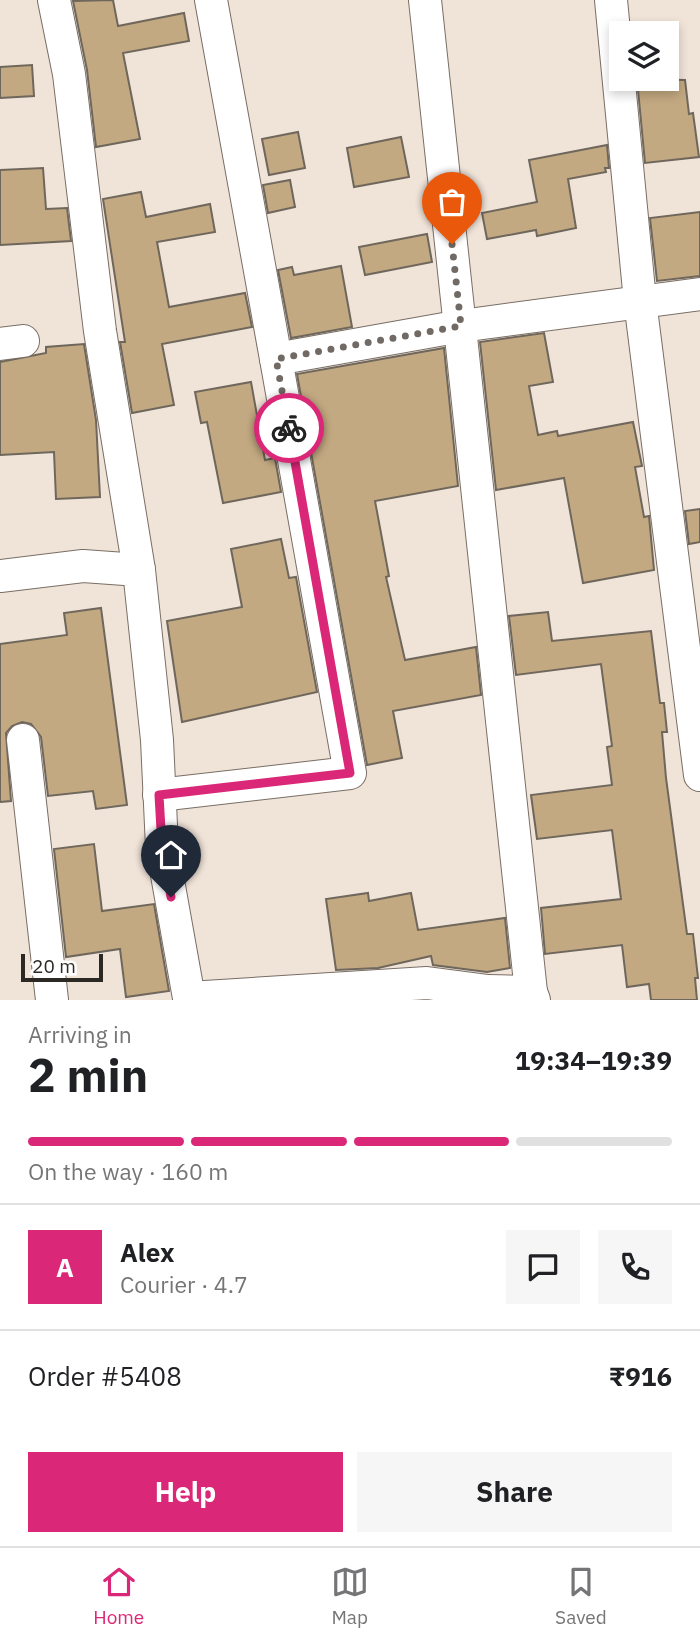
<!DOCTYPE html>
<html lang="en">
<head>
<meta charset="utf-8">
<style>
	body { margin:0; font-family:"IBM Plex Sans",sans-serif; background:#f6f6f6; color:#202124; height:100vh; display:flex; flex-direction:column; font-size:26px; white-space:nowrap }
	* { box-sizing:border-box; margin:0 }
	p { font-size:23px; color:#757577 }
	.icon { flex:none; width:38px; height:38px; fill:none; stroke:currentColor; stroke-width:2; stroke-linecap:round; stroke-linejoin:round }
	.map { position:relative; height:1000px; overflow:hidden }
	.details { display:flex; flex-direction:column; background:#fff; flex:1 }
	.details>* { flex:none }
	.buttons { position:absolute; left:609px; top:21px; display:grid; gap:14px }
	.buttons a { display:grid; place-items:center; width:70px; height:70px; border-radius:0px; background:#fff; box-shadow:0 4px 10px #0003; font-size:35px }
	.scale { position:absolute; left:21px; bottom:18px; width:82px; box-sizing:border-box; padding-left:7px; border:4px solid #2c2824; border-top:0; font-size:19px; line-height:24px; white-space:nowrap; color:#2c2824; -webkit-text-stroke:5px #fff; paint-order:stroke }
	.pin { position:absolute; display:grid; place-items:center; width:60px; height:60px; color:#fff; margin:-72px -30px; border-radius:50% 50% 50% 0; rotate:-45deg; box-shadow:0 0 7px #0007 }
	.pin .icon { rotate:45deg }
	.courier { position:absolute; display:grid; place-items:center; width:70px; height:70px; margin:-35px; border:5px solid #db2777; border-radius:50%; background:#fff; color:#222; box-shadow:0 2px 9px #0007 }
	.headline em { font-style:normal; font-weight:800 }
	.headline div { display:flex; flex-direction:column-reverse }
	.headline { display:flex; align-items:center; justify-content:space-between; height:119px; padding:0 28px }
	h1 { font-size:46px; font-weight:800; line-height:52px }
	.bar { display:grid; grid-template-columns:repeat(4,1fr); gap:10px 7px; align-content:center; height:84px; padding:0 28px }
	.bar i { height:9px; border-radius:5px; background:#e0e0e0 }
	.bar .selected { background:#db2777 }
	.bar p { grid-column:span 4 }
	.line { display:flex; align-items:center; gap:18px; padding:0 28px; border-top:2px solid #e0e0e0 }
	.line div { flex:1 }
	.round { display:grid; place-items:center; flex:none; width:74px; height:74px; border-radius:0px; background:#f6f6f6 }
	.cta { display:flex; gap:14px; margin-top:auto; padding:14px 28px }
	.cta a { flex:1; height:80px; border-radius:0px; background:#db2777; color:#fff; font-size:28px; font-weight:800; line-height:80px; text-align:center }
	.cta a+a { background:#f6f6f6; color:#202124 }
	.tab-bar { display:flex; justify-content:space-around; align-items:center; height:98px; border-top:2px solid #e0e0e0; background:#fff; font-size:19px; color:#757577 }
	.tab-bar a { display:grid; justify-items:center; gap:4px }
	.tab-bar .selected { color:#db2777 }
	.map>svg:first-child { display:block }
	.building { fill:#c3a982; stroke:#6f675c; stroke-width:2 }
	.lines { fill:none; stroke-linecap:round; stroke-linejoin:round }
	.minor-casing { stroke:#796e65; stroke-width:34 }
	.minor { stroke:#fff; stroke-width:32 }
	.done { stroke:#716963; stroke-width:7; stroke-dasharray:0 12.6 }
	.route { stroke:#db2777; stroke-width:9 }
</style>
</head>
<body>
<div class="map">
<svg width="700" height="1000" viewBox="0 0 700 1000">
	<rect width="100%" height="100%" fill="#f0e3d8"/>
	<g class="building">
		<polygon points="113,0 118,26 184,13 189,41 123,53 140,139 96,147 87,70 73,1"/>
		<polygon points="32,65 34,96 0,98 0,67"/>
		<polygon points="637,79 685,80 689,114 693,113 699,157 645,163"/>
		<polygon points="298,132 305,168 269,175 262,139"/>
		<polygon points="401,137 409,177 354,187 347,148"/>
		<polygon points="607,145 609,168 605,168 606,172 568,179 576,228 537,236 536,230 487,239 482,213 537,202 529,160"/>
		<polygon points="43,168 46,209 67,208 71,241 0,245 0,170"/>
		<polygon points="290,180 295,207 268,213 263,185"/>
		<polygon points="141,192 146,217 210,204 215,232 157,242 169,307 245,293 252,327 162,344 174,405 132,413 120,342 125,342 103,199"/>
		<polygon points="700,212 700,276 657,281 650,218"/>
		<polygon points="427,234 432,262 365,275 359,247"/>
		<polygon points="341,266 352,327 291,338 278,270 292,267 294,275"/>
		<polygon points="544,333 553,382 529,386 538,435 557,431 558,436 633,422 642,466 635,467 644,517 649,516 654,570 583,583 564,478 496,490 480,342"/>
		<polygon points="84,344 96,420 100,497 56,499 54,452 0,455 0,362 46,353 46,347"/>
		<polygon points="444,348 458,486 375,501 389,576 386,577 405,660 476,647 481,695 393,711 402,758 367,765 297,374"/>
		<polygon points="251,382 265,460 275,458 281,492 223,503 207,422 201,423 195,392"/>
		<polygon points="700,509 700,542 689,544 685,511"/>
		<polygon points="281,539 289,578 296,577 317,692 182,722 167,621 242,607 231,549"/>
		<polygon points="101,608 127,805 96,809 93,791 48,796 41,737 31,724 22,722 12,726 6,733 11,801 0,802 0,644 67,635 64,613"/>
		<polygon points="548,612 552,641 651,631 660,703 664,703 667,732 662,732 666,778 687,934 693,934 698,978 695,978 697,1000 651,1000 649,984 627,987 622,945 545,954 541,908 621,899 612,830 537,839 531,795 612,785 607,747 612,746 601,664 516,675 509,616"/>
		<polygon points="94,844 102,911 154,904 169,991 126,997 120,949 66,957 54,849"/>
		<polygon points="368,893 369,901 411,893 418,930 505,918 510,968 487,972 433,965 431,956 378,968 336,970 326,899"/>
	</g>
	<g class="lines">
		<g class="minor-casing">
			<g id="minor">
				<polyline points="54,0 69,74 100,331 139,570"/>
				<polyline points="211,0 276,359 461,326 700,294"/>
				<polyline points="425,0 531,992"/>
				<polyline points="611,0 640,301 700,775"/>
				<polyline points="0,344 23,341"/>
				<polyline points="0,576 83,566 139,570 157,740 162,847 189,998 427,983 488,991 531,992 534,1000"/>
				<polyline points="23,740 52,1000"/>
				<polyline points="159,795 350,773 276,359"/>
			</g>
		</g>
		<use href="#minor" class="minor"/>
	</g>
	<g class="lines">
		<polyline class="done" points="289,428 276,359 461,326 452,244"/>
		<polyline class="route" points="171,897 162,847 159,795 350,773 289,428"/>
	</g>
</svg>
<div class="buttons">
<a><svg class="icon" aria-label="layers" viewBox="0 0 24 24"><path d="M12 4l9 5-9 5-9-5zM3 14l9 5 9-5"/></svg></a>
</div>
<div class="scale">20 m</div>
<div class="pin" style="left:452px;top:244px;background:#ea580c"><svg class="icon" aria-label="bag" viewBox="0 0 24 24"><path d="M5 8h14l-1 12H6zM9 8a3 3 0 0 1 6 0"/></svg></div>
<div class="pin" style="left:171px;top:897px;background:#1f2937"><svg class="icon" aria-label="home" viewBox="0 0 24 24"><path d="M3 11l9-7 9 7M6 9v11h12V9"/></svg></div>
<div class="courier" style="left:289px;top:428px"><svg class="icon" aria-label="bike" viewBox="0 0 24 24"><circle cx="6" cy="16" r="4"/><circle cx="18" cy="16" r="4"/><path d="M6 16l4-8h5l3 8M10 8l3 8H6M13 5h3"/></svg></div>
</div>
<section class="details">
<div class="headline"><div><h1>2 min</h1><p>Arriving in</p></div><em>19:34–19:39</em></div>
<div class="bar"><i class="selected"></i><i class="selected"></i><i class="selected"></i><i></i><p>On the way · 160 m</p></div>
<div class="line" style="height:126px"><b class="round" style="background:#db2777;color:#fff">A</b><div><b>Alex</b><p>Courier · 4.7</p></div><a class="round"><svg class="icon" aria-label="chat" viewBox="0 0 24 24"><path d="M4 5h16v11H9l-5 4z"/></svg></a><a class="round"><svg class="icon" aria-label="phone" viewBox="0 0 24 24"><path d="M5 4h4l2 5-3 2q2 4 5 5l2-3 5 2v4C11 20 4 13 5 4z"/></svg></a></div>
<div class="line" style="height:91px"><div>Order #5408</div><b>₹916</b></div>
<div class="cta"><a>Help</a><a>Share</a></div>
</section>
<nav class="tab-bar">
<a class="selected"><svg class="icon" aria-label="home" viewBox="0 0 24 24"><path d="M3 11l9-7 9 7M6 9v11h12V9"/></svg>Home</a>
<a><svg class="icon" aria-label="map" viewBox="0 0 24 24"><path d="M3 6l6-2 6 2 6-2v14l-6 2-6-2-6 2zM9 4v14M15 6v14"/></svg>Map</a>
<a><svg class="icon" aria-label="saved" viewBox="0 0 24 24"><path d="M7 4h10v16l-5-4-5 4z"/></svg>Saved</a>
</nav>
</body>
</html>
